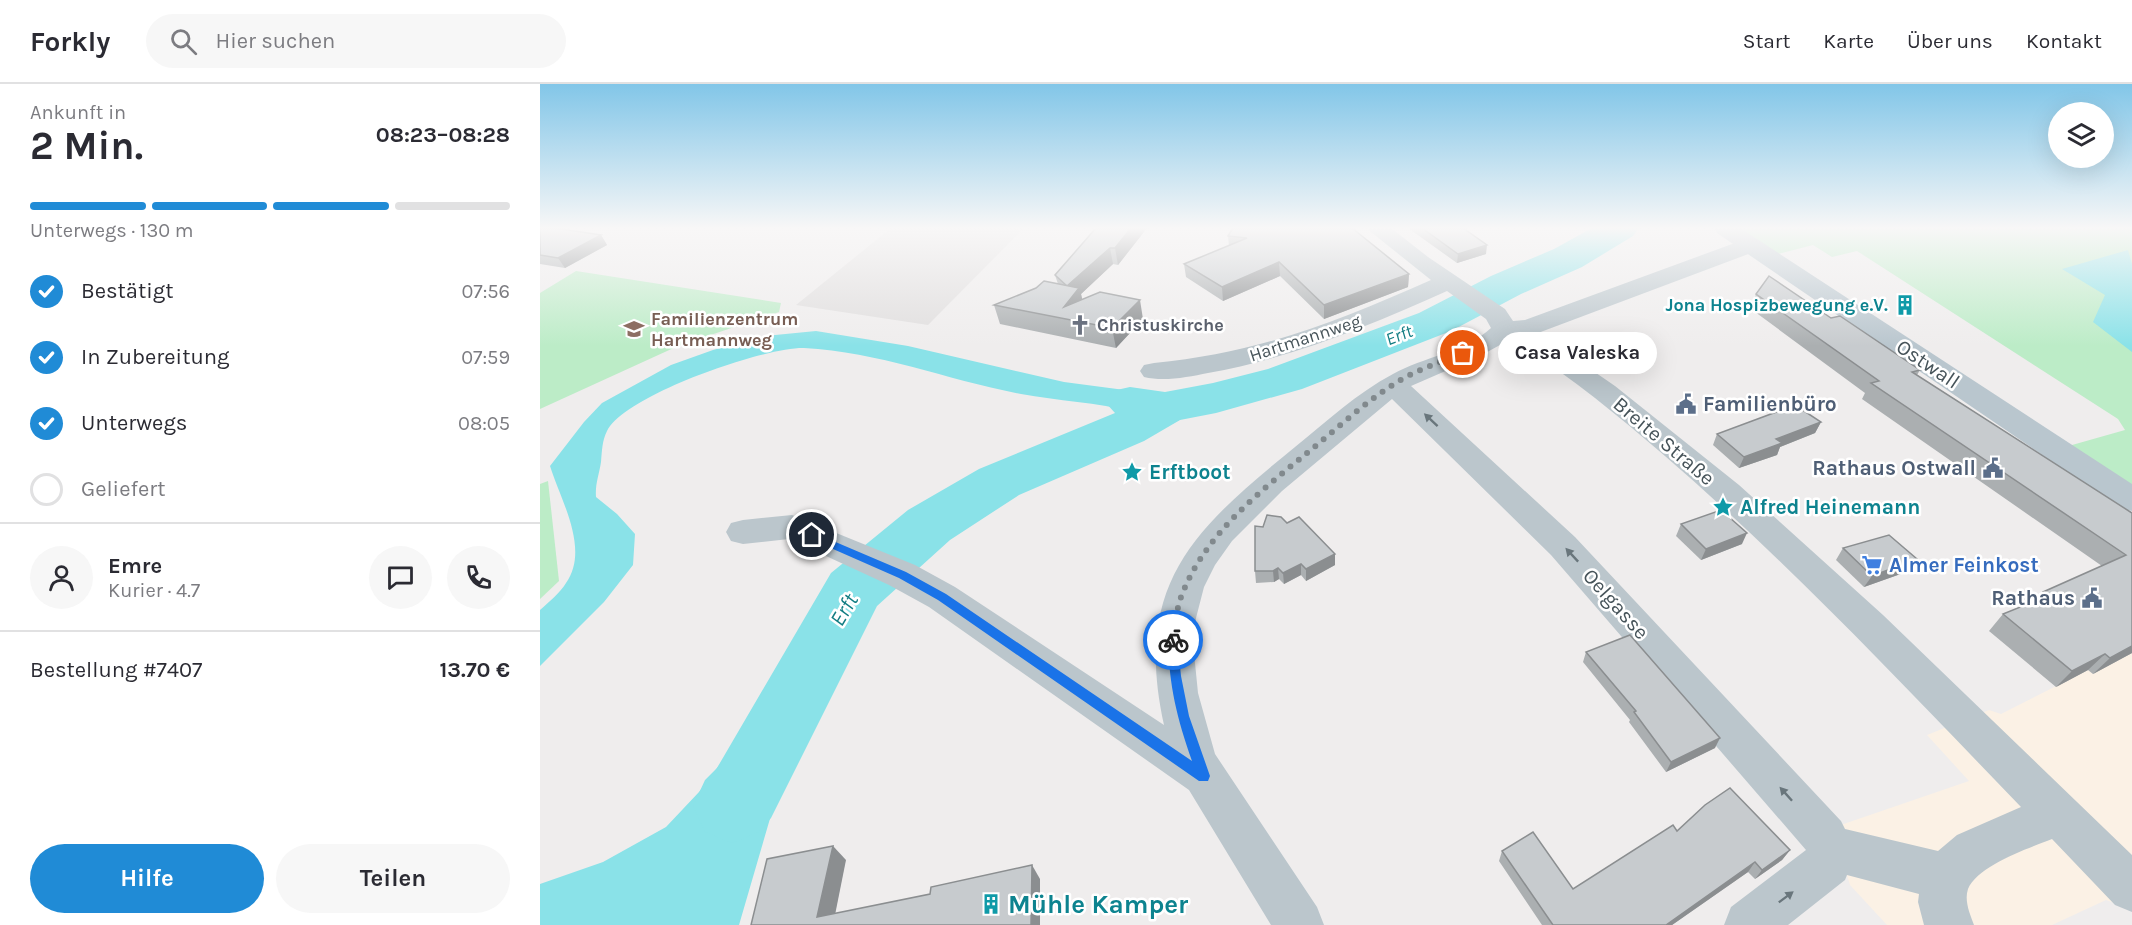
<!DOCTYPE html>
<html lang="de">
<head>
<meta charset="utf-8">
<style>
	body { margin:0; font-family:Karla,sans-serif; background:#f7f7f7; color:#2b2b33; height:100vh; display:flex; flex-direction:column; font-size:22px; white-space:nowrap }
	* { box-sizing:border-box; margin:0 }
	p { font-size:20px; color:#7c7c81 }
	.icon { flex:none; width:33px; height:33px; fill:none; stroke:currentColor; stroke-width:2; stroke-linecap:round; stroke-linejoin:round }
	.map { position:relative; flex:1; overflow:hidden }
	.drawer { display:flex; flex-direction:column; background:#fff; width:540px }
	.drawer>* { flex:none }
	.controls { position:absolute; left:1508px; top:18px; display:grid; gap:12px }
	.controls a { display:grid; place-items:center; width:66px; height:66px; border-radius:50%; background:#fff; box-shadow:0 6px 24px #0002; font-size:30px }
	.pin { position:absolute; display:grid; place-items:center; width:51px; height:51px; color:#fff; margin:-26px; border:3px solid #fff; border-radius:50%; box-shadow:0 2px 6px #0007 }
	.courier { position:absolute; display:grid; place-items:center; width:60px; height:60px; margin:-30px; border:4px solid #1a73e8; border-radius:50%; background:#fff; color:#222; box-shadow:0 2px 8px #0007 }
	.bubble { position:absolute; height:42px; border-radius:21px; background:#fff; box-shadow:0 6px 24px #0002; font-size:20px; font-weight:700; line-height:42px; text-align:center }
	.headline em { font-style:normal; font-weight:700 }
	.headline div { display:flex; flex-direction:column-reverse }
	.headline { display:flex; align-items:center; justify-content:space-between; height:102px; padding:0 30px }
	h1 { font-size:39px; font-weight:700; line-height:45px }
	.bar { display:grid; grid-template-columns:repeat(4,1fr); gap:9px 6px; align-content:center; height:72px; padding:0 30px }
	.bar i { height:8px; border-radius:4px; background:#e1e1e2 }
	.bar .active { background:#208bd6 }
	.bar p { grid-column:span 4 }
	.line { display:flex; align-items:center; gap:15px; padding:0 30px; border-top:2px solid #e1e1e2 }
	.line div { flex:1 }
	.round { display:grid; place-items:center; flex:none; width:63px; height:63px; border-radius:32px; background:#f7f7f7 }
	ol { padding:0 30px; list-style:none }
	li { display:flex; align-items:center; gap:18px; height:66px }
	li p { margin-inline-start:auto }
	li .icon { padding:6px; border-radius:50%; background:#208bd6; color:#fff; stroke-width:4 }
	li:last-child { color:#7c7c81 }
	li i { width:33px; height:33px; border:3px solid #e1e1e2; border-radius:50% }
	.action { display:flex; gap:12px; margin-top:auto; padding:12px 30px }
	.action a { flex:1; height:69px; border-radius:36px; background:#208bd6; color:#fff; font-size:24px; font-weight:700; line-height:69px; text-align:center }
	.action a+a { background:#f7f7f7; color:#2b2b33 }
	header { display:flex; align-items:center; gap:36px; box-sizing:border-box; height:84px; padding:0 30px; background:#fff; border-bottom:2px solid #e1e1e2 }
	header strong { font-size:28px }
	nav { display:flex; gap:33px; margin-inline-start:auto; font-size:21px }
	.search { width:420px; height:54px; background:#f7f7f7; display:flex; align-items:center; gap:15px; box-sizing:border-box; padding:0 21px; border-radius:33px; color:#7c7c81; font-size:22px }
	main { display:flex; flex:1; min-height:0 }
	.map>svg:first-child { display:block }
	.commercial { fill:#fbf1e5 }
	.education { fill:#e0dede }
	.green { fill:#bcecc7 }
	.water { fill:#8ae2e8 }
	.lines { fill:none; stroke-linecap:round; stroke-linejoin:round }
	.river { fill:#8ae2e8; fill-rule:evenodd }
	.street { fill:#bbc6cc; fill-rule:evenodd }
	.secondary { fill:#b9c6ce; fill-rule:evenodd }
	.wall { fill:#abafb1 }
	.shaded-wall { fill:#8b8e90 }
	.building { fill:#c7cbce; stroke:#8b8e90; stroke-width:1.5 }
	.oneway { fill:#69767c }
	.route { fill:#1a73e8 }
	.done { stroke:#81898d; stroke-width:6; stroke-dasharray:0 10.8 }
	.labels { text-anchor:middle; dominant-baseline:central; stroke-width:5; stroke-linejoin:round; paint-order:stroke }
	.far-culture-label { font-size:18px; font-weight:bold; fill:#0d838f; stroke:#fff; text-anchor:end }
	.far-education-label { font-size:18px; font-weight:bold; fill:#785e54; stroke:#fff; text-anchor:start }
	.far-worship-label { font-size:18px; font-weight:bold; fill:#5b616d; stroke:#fff; text-anchor:start }
	.far-water-label { font-size:18px; font-style:italic; fill:#127d83; stroke:#fff }
	.far-street-label { font-size:18px; fill:#465359; stroke:#fff }
	.street-label { font-size:21px; fill:#465359; stroke:#fff }
	.service-label { font-size:21px; font-weight:bold; fill:#4e5e75; stroke:#fff; text-anchor:end }
	.culture-label { font-size:21px; font-weight:bold; fill:#0d838f; stroke:#fff; text-anchor:start }
	.shop-label { font-size:21px; font-weight:bold; fill:#366cbe; stroke:#fff; text-anchor:start }
	.water-label { font-size:22px; font-style:italic; fill:#127d83; stroke:#fff }
	.near-culture-label { font-size:26px; font-weight:bold; fill:#0d838f; stroke:#fff; text-anchor:start }
</style>
</head>
<body>
<header>
<strong>Forkly</strong>
<div class="search"><svg class="icon" aria-label="search" viewBox="0 0 24 24"><circle cx="10" cy="10" r="6"/><path d="M15 15l6 6"/></svg>Hier suchen</div>
<nav><a>Start</a><a>Karte</a><a>Über uns</a><a>Kontakt</a></nav>
</header>
<main>
<section class="drawer">
<div class="headline"><div><h1>2 Min.</h1><p>Ankunft in</p></div><em>08:23–08:28</em></div>
<div class="bar"><i class="active"></i><i class="active"></i><i class="active"></i><i></i><p>Unterwegs · 130 m</p></div>
<ol>
<li><svg class="icon" aria-label="check" viewBox="0 0 24 24"><path d="M5 12l5 5 9-10"/></svg>Bestätigt<p>07:56</p></li>
<li><svg class="icon" aria-label="check" viewBox="0 0 24 24"><path d="M5 12l5 5 9-10"/></svg>In Zubereitung<p>07:59</p></li>
<li><svg class="icon" aria-label="check" viewBox="0 0 24 24"><path d="M5 12l5 5 9-10"/></svg>Unterwegs<p>08:05</p></li>
<li><i></i>Geliefert</li>
</ol>
<div class="line" style="height:108px"><a class="round"><svg class="icon" aria-label="person" viewBox="0 0 24 24"><circle cx="12" cy="8" r="4"/><path d="M4 21q1-7 8-7t8 7"/></svg></a><div><b>Emre</b><p>Kurier · 4.7</p></div><a class="round"><svg class="icon" aria-label="chat" viewBox="0 0 24 24"><path d="M4 5h16v11H9l-5 4z"/></svg></a><a class="round"><svg class="icon" aria-label="phone" viewBox="0 0 24 24"><path d="M5 4h4l2 5-3 2q2 4 5 5l2-3 5 2v4C11 20 4 13 5 4z"/></svg></a></div>
<div class="line" style="height:78px"><div>Bestellung #7407</div><b>13.70 €</b></div>
<div class="action"><a>Hilfe</a><a>Teilen</a></div>
</section>
<div class="map">
<svg width="1592" height="841" viewBox="0 0 1592 841">
	<rect width="100%" height="100%" fill="#efeded"/>
	<polygon class="commercial" points="1592,565 1592,819 1585,823 1566,816 1512,841 1347,841 1310,801 1292,744 1429,697 1387,651 1449,626 1461,630 1548,586 1553,590"/>
	<polygon class="education" points="351,144 484,144 388,241 256,221"/>
	<g class="green">
		<polygon points="1193,144 1592,144 1592,407 1525,363 1585,346 1578,335 1317,167 1292,173 1273,161 1234,171"/>
		<polygon points="36,187 241,219 239,228 138,262 0,325 0,209"/>
		<polygon points="8,397 19,497 0,515 0,400"/>
	</g>
	<g class="water">
		<polygon points="1588,166 1592,180 1592,268 1553,238 1565,211 1522,185"/>
		<path d="M276,247L368,262L524,298L615,310L658,305L670,320L626,343C615,338 604,332 593,328C558,318 517,317 481,310C407,296 340,268 264,264C224,263 85,311 67,347C62,357 62,367 61,378C59,391 55,400 56,413L77,430L95,450L93,481L64,518L0,582V526C9,518 20,509 26,499C50,465 21,417 10,382L44,338L62,319L131,281L173,266L225,252Z"/>
		<polygon points="229,651 250,666 199,841 0,841 0,800 63,778 126,743 159,708 180,680 205,656"/>
	</g>
	<g class="lines">
		<polygon class="river" points="1052,144 1099,144 1093,152 1042,183 981,210 911,247 762,305 676,329 640,336 604,357 479,411 410,456 337,522 231,734 219,748 192,759 165,748 153,722 165,696 177,684 291,489 368,426 439,385 575,329 565,318 572,307 590,303 625,308 673,299 728,285 879,229 951,192 1014,165"/>
		<path class="street" d="M826,144H851L888,173L965,225L973,237L985,236L1203,156L1211,154L1219,156L1222,161L1219,166L998,249L1075,302L1199,401L1343,531L1592,771V828L1575,821L1512,755C1489,764 1438,781 1428,805C1424,817 1430,830 1434,841H1384L1378,818L1379,810L1307,791L1305,796L1248,841H1184L1191,823L1266,766L1011,471L852,315L742,407L692,457L675,481L664,503L656,534L654,569L658,609L675,670L777,823L784,841H731L649,706L389,523L349,501L249,455L203,460L191,457L186,448L191,439L203,436L252,431L375,481L415,503L624,641C593,500 653,446 755,363C786,338 817,309 853,290C883,273 925,268 951,244L946,235L907,207C829,242 752,274 668,289C648,293 624,298 604,293L600,287L604,281L614,279C719,269 796,238 891,196ZM969,256L982,261C1006,278 1031,295 1055,314C1209,436 1344,581 1481,723L1417,751L1398,767L1305,745L1301,737L1035,453L871,302L940,272Z"/>
		<polygon class="secondary" points="1174,144 1200,144 1592,400 1592,427 1580,424 1177,149"/>
	</g>
	<g class="wall">
		<polygon points="0,144 61,151 67,161 25,184 0,180"/>
		<polygon points="607,144 578,181 573,180 541,210 542,215 603,235 576,264 460,240 454,221 518,200 515,191"/>
		<polygon points="693,144 869,190 868,203 784,235 740,192 683,217 646,193 644,180 689,162 688,152"/>
		<polygon points="868,144 926,144 925,145 946,170 917,179"/>
		<polygon points="1216,210 1291,234 1380,286 1377,291 1592,429 1592,569 1553,590 1548,586 1516,603 1449,547 1463,530 1495,517 1503,508 1562,482 1322,315 1325,309 1211,225"/>
		<polygon points="1281,338 1275,349 1240,363 1237,371 1199,384 1173,361 1177,350"/>
		<polygon points="747,439 795,481 766,497 761,491 744,500 739,495 734,498 716,499 715,487 723,443"/>
		<polygon points="1141,440 1202,460 1161,476 1136,452"/>
		<polygon points="1303,464 1369,487 1324,503 1296,476"/>
		<polygon points="1046,568 1175,664 1126,688 1089,638 1090,636 1043,578"/>
		<polygon points="1137,747 1250,766 1242,776 1215,795 1208,788 1132,841 1002,841 959,777 962,767 1033,805"/>
	</g>
	<g class="shaded-wall">
		<polygon points="591,144 607,144 578,181 575,164"/>
		<polygon points="61,151 67,161 25,184 18,174"/>
		<polygon points="947,161 946,170 917,179 918,170"/>
		<polygon points="570,164 573,180 541,210 544,223 524,223 527,202"/>
		<polygon points="739,178 740,192 683,217 682,203"/>
		<polygon points="869,190 868,203 784,235 784,221"/>
		<polygon points="600,216 603,235 576,264 572,244"/>
		<polygon points="1281,338 1275,349 1240,363 1237,371 1199,384 1204,373 1236,355"/>
		<polygon points="1207,449 1202,460 1161,476 1166,465"/>
		<polygon points="795,470 795,481 766,497 766,485"/>
		<polygon points="1377,475 1369,487 1324,503 1332,492"/>
		<polygon points="761,480 761,491 744,500 743,489"/>
		<polygon points="738,484 739,495 734,498 733,487"/>
		<polygon points="1592,562 1592,569 1553,590 1570,574"/>
		<polygon points="1565,570 1548,586 1516,603 1532,587"/>
		<polygon points="1180,654 1175,664 1126,688 1131,678"/>
		<polygon points="293,762 306,776 293,841 277,833"/>
		<polygon points="1250,766 1242,776 1215,795 1222,786"/>
		<polygon points="1215,778 1208,788 1132,841 1126,841"/>
		<polygon points="492,781 500,795 500,841 491,841"/>
	</g>
	<g class="building">
		<polygon points="0,144 15,144 61,151 18,174 0,171"/>
		<polygon points="556,144 591,144 575,164 570,164 527,202 515,191"/>
		<polygon points="693,144 812,144 869,190 784,221 739,178 682,203 644,180 707,154 688,152"/>
		<polygon points="882,144 923,144 947,161 918,170"/>
		<polygon points="1229,192 1291,234 1300,232 1380,286 1372,288 1592,429 1592,562 1570,574 1565,570 1532,587 1463,530 1505,513 1503,508 1586,471 1331,299 1339,297 1216,210"/>
		<polygon points="504,197 539,204 524,223 560,208 600,216 572,244 454,221 496,204"/>
		<polygon points="1255,321 1281,338 1236,355 1242,359 1204,373 1177,350"/>
		<polygon points="1181,426 1207,449 1166,465 1141,440"/>
		<polygon points="727,431 741,433 747,439 759,433 795,470 766,485 761,480 743,489 738,484 733,487 715,487 715,442 723,443"/>
		<polygon points="1349,451 1377,475 1332,492 1303,464"/>
		<polygon points="1090,551 1180,654 1131,678 1094,628 1096,627 1046,568"/>
		<polygon points="1190,704 1250,766 1222,786 1215,778 1126,841 1013,841 962,767 993,748 1033,805 1133,741 1137,747 1165,721"/>
		<polygon points="293,762 277,833 390,810 391,803 492,781 491,841 211,841 227,775"/>
	</g>
	<defs><path id="oneway-solid" d="M-6-.8H1V-3.2L6.5 0L1 3.2V.8H-6Z" transform="scale(1.5)"/></defs>
	<g class="oneway">
		<use href="#oneway-solid" transform="translate(891 336) rotate(-137)"/>
		<use href="#oneway-solid" transform="translate(1032 471) rotate(-133)"/>
		<use href="#oneway-solid" transform="translate(1246 710) rotate(-132)"/>
		<use href="#oneway-solid" transform="translate(1246 813) rotate(-37)"/>
	</g>
	<linearGradient id="sky" x2="0" y2="1"><stop stop-color="#82c6e8"/><stop offset="0.55" stop-color="#f8f7f7"/><stop offset="1" stop-color="#f8f7f7" stop-opacity="0"/></linearGradient>
	<rect width="1592" height="262" fill="url(#sky)"/>
	<path class="route" d="M272,448L366,488L406,510L652,677C637,634 629,602 628,556L633,551L637,553L641,592L649,632L670,692L668,697H659L398,516L359,494L268,454V449Z"/>
	<g class="lines">
		<path class="done" d="M633,556C635,542 636,529 640,516C662,453 717,410 767,369C798,344 829,314 864,294C883,284 903,277 923,269"/>
	</g>
	<defs>
		<g id="building-bare" transform="scale(1.62)"><path d="M-4-6H4V6H1V3H-1V6H-4ZM-2.5-4.3h1.7v1.8h-1.7ZM.8-4.3h1.7v1.8H.8ZM-2.5-1h1.7V.8h-1.7ZM.8-1h1.7V.8H.8Z" fill="#0f9aa8" stroke="#fff" stroke-width="2.5" paint-order="stroke"/></g>
		<g id="church-bare" transform="scale(1.62)"><path d="M-1.2-6h2.4v3.5h3.3v2.4h-3.3V6h-2.4V-.1h-3.3v-2.4h3.3Z" fill="#6b7280" stroke="#fff" stroke-width="2.5" paint-order="stroke"/></g>
		<g id="school-bare" transform="scale(1.62)"><path d="M0-5L7-2L0 1L-7-2ZM-4 1L0 2.5L4 1V4Q0 6-4 4Z" fill="#8d6e63" stroke="#fff" stroke-width="2.5" paint-order="stroke"/></g>
		<g id="civic-bare" transform="scale(1.62)"><path d="M-.6-6.5H3V-4.5H.6V-3L4-1V1h2V6H-6V1h2V-1L-.6-3ZM-1.2 2.5V6h2.4V2.5Z" fill="#5c6f8a" stroke="#fff" stroke-width="2.5" paint-order="stroke"/></g>
		<g id="sight-bare" transform="scale(1.62)"><path d="M0-6L1.8-2.2L6-1.7L2.9 1.2L3.7 5.4L0 3.3L-3.7 5.4L-2.9 1.2L-6-1.7L-1.8-2.2Z" fill="#0f9aa8" stroke="#fff" stroke-width="2.5" paint-order="stroke"/></g>
		<g id="supermarket-bare" transform="scale(1.62)"><path d="M-6-5.5h2.5l.6 2H6L4.5 2H-2.5L-4.4-4H-6ZM-1.5 3.2a1.3 1.3 0 1 0 .1 0ZM3 3.2a1.3 1.3 0 1 0 .1 0Z" fill="#3f7fe0" stroke="#fff" stroke-width="2.5" paint-order="stroke"/></g>
	</defs>
	<g fill-rule="evenodd">
		<use href="#building-bare" x="1365" y="221"/>
		<use href="#church-bare" x="540" y="241"/>
		<use href="#school-bare" x="94" y="245"/>
		<use href="#civic-bare" x="1146" y="320"/>
		<use href="#civic-bare" x="1453" y="384"/>
		<use href="#sight-bare" x="592" y="388"/>
		<use href="#sight-bare" x="1183" y="423"/>
		<use href="#supermarket-bare" x="1332" y="481"/>
		<use href="#civic-bare" x="1552" y="514"/>
		<use href="#building-bare" x="451" y="820"/>
	</g>
	<g class="labels">
		<g class="far-culture-label">
			<text x="1348" y="221">Jona Hospizbewegung e.V.</text>
		</g>
		<g class="far-education-label">
			<text x="111" y="235">Familienzentrum<tspan x="111" dy="21">Hartmannweg</tspan></text>
		</g>
		<g class="far-worship-label">
			<text x="557" y="241">Christuskirche</text>
		</g>
		<g class="far-water-label">
			<text transform="translate(859 251) rotate(-21)">Erft</text>
		</g>
		<g class="far-street-label">
			<text transform="translate(765 254) rotate(-18)">Hartmannweg</text>
		</g>
		<g class="street-label">
			<text transform="translate(1388 280) rotate(34)">Ostwall</text>
			<text transform="translate(1124 357) rotate(40)">Breite Straße</text>
			<text transform="translate(1076 520) rotate(48)">Oelgasse</text>
		</g>
		<g class="service-label">
			<text x="1163" y="320" text-anchor="start">Familienbüro</text>
			<text x="1436" y="384">Rathaus Ostwall</text>
			<text x="1535" y="514">Rathaus</text>
		</g>
		<g class="culture-label">
			<text x="609" y="388">Erftboot</text>
			<text x="1200" y="423">Alfred Heinemann</text>
		</g>
		<g class="shop-label">
			<text x="1349" y="481">Almer Feinkost</text>
		</g>
		<g class="water-label">
			<text transform="translate(304 526) rotate(-59)">Erft</text>
		</g>
		<g class="near-culture-label">
			<text x="468" y="820">Mühle Kamper</text>
		</g>
	</g>
</svg>
<div class="controls">
<a><svg class="icon" aria-label="layers" viewBox="0 0 24 24"><path d="M12 4l9 5-9 5-9-5zM3 14l9 5 9-5"/></svg></a>
</div>
<div class="pin" style="left:923px;top:269px;background:#ea580c"><svg class="icon" aria-label="bag" viewBox="0 0 24 24"><path d="M5 8h14l-1 12H6zM9 8a3 3 0 0 1 6 0"/></svg></div>
<div class="pin" style="left:272px;top:451px;background:#1f2937"><svg class="icon" aria-label="home" viewBox="0 0 24 24"><path d="M3 11l9-7 9 7M6 9v11h12V9"/></svg></div>
<div class="courier" style="left:633px;top:556px"><svg class="icon" aria-label="bike" viewBox="0 0 24 24"><circle cx="6" cy="16" r="4"/><circle cx="18" cy="16" r="4"/><path d="M6 16l4-8h5l3 8M10 8l3 8H6M13 5h3"/></svg></div>
<div class="bubble" style="left:958px;top:248px;width:159px">Casa Valeska</div>
</div>
</main>
</body>
</html>
